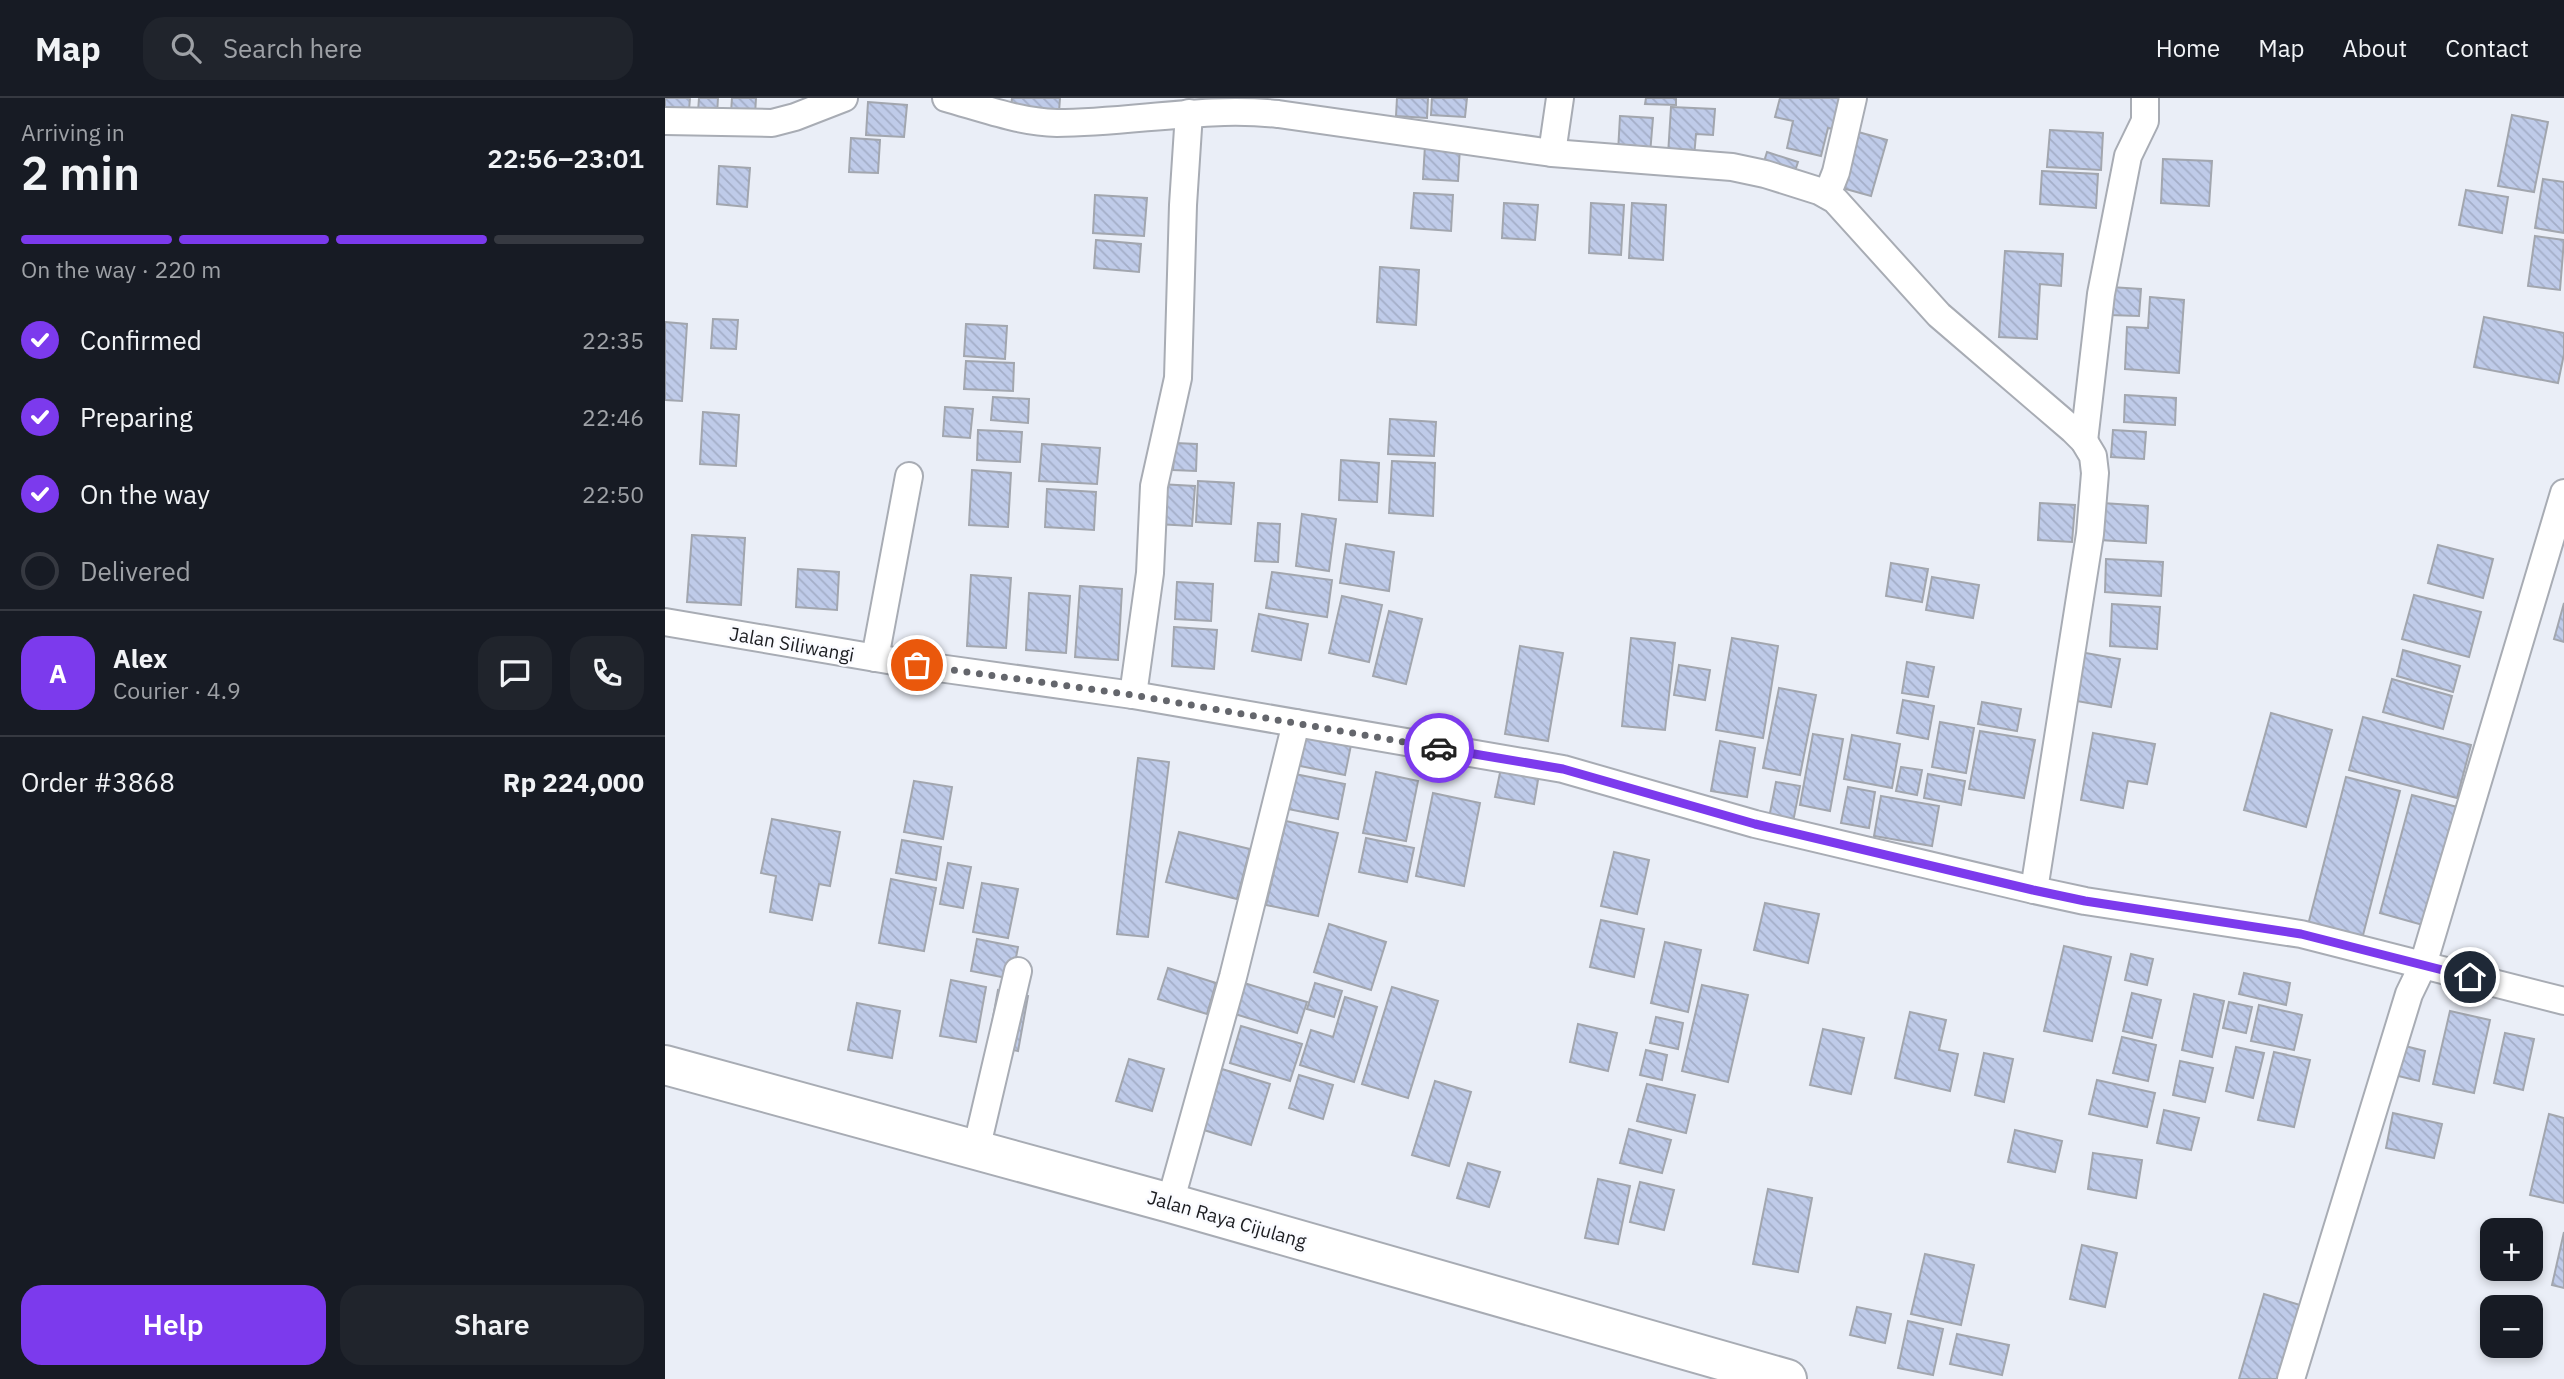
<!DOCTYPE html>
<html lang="en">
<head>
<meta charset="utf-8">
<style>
	body { margin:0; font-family:"IBM Plex Sans",sans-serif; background:#20242c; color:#f1f3f6; height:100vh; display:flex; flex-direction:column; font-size:26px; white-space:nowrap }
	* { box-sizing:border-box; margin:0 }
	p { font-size:23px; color:#9ea1a6 }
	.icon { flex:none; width:38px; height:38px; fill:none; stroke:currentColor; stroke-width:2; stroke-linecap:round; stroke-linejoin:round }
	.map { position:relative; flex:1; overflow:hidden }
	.sheet { display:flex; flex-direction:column; background:#171b24; width:665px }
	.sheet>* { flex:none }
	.controls { position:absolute; left:1815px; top:1120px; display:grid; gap:14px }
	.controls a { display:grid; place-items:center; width:63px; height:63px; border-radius:14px; background:#171b24; box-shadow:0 4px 10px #0003; font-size:35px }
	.pin { position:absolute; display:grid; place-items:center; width:60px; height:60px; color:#fff; margin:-30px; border:4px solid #fff; border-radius:50%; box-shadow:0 2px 7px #0007 }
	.courier { position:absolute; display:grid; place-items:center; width:70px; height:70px; margin:-35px; border:5px solid #7c3aed; border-radius:50%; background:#fff; color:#222; box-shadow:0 2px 9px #0007 }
	.overview em { font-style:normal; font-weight:600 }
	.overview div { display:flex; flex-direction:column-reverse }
	.overview { display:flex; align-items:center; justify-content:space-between; height:119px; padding:0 21px }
	h1 { font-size:46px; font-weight:600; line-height:52px }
	.bar { display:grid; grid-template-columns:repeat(4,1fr); gap:10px 7px; align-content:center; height:84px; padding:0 21px }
	.bar i { height:9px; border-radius:5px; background:#363941 }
	.bar .on { background:#7c3aed }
	.bar p { grid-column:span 4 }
	.line { display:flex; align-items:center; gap:18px; padding:0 21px; border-top:2px solid #363941 }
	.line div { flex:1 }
	.round { display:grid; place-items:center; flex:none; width:74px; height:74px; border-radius:21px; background:#20242c }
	ol { padding:0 21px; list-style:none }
	li { display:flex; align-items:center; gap:21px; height:77px }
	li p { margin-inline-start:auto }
	li .icon { padding:7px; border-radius:50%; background:#7c3aed; color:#fff; stroke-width:4 }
	li:last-child { color:#9ea1a6 }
	li i { width:38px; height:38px; border:4px solid #363941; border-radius:50% }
	.cta { display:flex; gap:14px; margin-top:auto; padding:14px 21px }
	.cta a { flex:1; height:80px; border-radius:21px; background:#7c3aed; color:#fff; font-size:28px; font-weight:600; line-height:80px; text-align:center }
	.cta a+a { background:#20242c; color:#f1f3f6 }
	header { display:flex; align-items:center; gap:42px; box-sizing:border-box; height:98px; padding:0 35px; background:#171b24; border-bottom:2px solid #363941 }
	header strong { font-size:33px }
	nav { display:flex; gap:38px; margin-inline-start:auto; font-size:24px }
	.search { width:490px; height:63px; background:#20242c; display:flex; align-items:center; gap:18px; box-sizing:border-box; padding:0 24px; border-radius:21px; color:#9ea1a6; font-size:26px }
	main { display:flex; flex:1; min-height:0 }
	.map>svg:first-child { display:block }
	.building { fill:url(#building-back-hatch); stroke:#a2a6ae; stroke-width:2 }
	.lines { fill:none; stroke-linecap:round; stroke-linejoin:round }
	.minor-casing { stroke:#a8acb4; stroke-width:30 }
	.trunk-casing { stroke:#a8acb4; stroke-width:42 }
	.minor { stroke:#fff; stroke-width:26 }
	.trunk { stroke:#fff; stroke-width:38 }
	.done { stroke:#64666c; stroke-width:7; stroke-dasharray:0 12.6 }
	.route { stroke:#7c3aed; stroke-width:9 }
	.labels { text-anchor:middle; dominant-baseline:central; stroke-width:5; stroke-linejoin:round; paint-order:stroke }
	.street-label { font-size:19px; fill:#1c1d21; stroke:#fafbff }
</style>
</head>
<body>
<header>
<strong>Map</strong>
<div class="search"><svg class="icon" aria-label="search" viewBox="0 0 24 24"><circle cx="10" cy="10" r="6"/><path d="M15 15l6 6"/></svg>Search here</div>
<nav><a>Home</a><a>Map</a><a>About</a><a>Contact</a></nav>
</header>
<main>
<section class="sheet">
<div class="overview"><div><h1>2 min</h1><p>Arriving in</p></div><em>22:56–23:01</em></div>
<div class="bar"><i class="on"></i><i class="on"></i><i class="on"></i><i></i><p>On the way · 220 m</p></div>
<ol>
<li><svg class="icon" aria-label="check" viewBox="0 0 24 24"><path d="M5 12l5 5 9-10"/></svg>Confirmed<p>22:35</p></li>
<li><svg class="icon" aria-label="check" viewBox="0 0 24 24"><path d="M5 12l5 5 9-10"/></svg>Preparing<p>22:46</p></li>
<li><svg class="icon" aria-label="check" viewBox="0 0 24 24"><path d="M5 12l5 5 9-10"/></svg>On the way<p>22:50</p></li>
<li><i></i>Delivered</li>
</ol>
<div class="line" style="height:126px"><b class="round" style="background:#7c3aed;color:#fff">A</b><div><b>Alex</b><p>Courier · 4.9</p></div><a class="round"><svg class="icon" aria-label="chat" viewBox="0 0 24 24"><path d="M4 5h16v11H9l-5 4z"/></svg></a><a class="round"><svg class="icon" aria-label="phone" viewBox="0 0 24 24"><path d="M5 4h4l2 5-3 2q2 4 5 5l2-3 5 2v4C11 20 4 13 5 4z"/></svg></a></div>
<div class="line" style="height:91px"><div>Order #3868</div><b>Rp 224,000</b></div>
<div class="cta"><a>Help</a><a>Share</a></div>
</section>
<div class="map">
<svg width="1899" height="1281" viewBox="0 0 1899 1281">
	<defs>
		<pattern id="building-back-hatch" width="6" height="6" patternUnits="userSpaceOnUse" patternTransform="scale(1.75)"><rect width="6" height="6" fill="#bfcbe9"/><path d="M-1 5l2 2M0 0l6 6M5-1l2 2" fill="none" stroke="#a4aec8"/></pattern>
	</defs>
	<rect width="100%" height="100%" fill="#eaeef7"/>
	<g class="building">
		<polygon points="0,0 25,0 24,12 0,10"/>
		<polygon points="34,0 53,0 52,16 33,14"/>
		<polygon points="67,0 91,0 90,17 66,15"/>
		<polygon points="347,0 395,0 394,14 346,11"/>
		<polygon points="732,0 763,0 762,20 731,18"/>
		<polygon points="767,0 802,0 800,19 766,17"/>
		<polygon points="981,0 1011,0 1011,7 980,6"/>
		<polygon points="1115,0 1179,0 1172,32 1163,30 1156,58 1122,50 1128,23 1110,19"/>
		<polygon points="203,4 242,7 239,39 201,37"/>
		<polygon points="1006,9 1050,11 1048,37 1031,36 1029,59 1003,57"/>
		<polygon points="1847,17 1883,24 1869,94 1833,88"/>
		<polygon points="955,18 988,20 985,56 953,54"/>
		<polygon points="1186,32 1222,42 1206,98 1170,88"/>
		<polygon points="1385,32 1438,35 1436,72 1382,69"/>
		<polygon points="186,40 215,42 213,75 184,74"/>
		<polygon points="760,47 795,49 793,83 758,81"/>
		<polygon points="1102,54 1133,64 1127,82 1096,73"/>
		<polygon points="1498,61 1547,63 1544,108 1496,105"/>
		<polygon points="54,68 85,70 82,109 52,106"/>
		<polygon points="1377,73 1433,76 1431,110 1375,106"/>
		<polygon points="1878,81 1899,84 1899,135 1870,130"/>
		<polygon points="1801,92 1843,99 1837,135 1794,127"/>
		<polygon points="749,95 788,97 786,133 746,130"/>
		<polygon points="430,97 482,100 479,138 428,135"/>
		<polygon points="839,105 873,107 870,142 837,140"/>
		<polygon points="926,105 959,107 956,157 924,155"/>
		<polygon points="967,105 1001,107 998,162 964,160"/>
		<polygon points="1870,138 1899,142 1895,192 1863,188"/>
		<polygon points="431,142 476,146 474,174 429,170"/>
		<polygon points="1340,153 1398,156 1396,188 1375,186 1372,241 1334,239"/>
		<polygon points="715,169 754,172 751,227 712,224"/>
		<polygon points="1445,189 1476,191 1474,218 1444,217"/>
		<polygon points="1485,199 1519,202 1514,275 1460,271 1462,229 1483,230"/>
		<polygon points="1819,219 1899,235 1899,256 1893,285 1809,269"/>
		<polygon points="48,221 73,222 71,251 46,250"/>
		<polygon points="0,224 22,226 17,303 0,302"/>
		<polygon points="301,226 342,228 340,261 299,258"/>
		<polygon points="301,263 349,265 348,293 299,291"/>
		<polygon points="1460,297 1511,300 1510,327 1459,324"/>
		<polygon points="328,299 364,301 363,325 326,322"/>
		<polygon points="280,309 308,311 305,340 278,338"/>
		<polygon points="38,314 74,317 71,368 35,366"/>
		<polygon points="725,321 771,324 769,358 723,356"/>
		<polygon points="313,332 357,334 355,364 312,362"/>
		<polygon points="1448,332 1481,334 1479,361 1446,359"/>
		<polygon points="510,345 532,346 531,373 508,372"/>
		<polygon points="377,346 435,350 432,386 374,383"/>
		<polygon points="676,362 714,365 712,404 674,402"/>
		<polygon points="727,363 770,365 768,418 724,415"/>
		<polygon points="307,372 346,375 343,429 304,427"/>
		<polygon points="533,383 569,385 566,426 531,424"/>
		<polygon points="494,386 530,388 527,428 492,426"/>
		<polygon points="382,391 431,394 429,432 380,429"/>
		<polygon points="1375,405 1410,407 1407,444 1373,442"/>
		<polygon points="1437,405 1483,408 1481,445 1435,442"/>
		<polygon points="637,416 671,421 664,473 631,468"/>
		<polygon points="593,425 615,426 613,464 590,463"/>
		<polygon points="27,437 80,440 76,507 22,504"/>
		<polygon points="681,446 729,454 724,493 675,485"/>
		<polygon points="1773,447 1828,461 1818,500 1763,485"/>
		<polygon points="1441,461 1498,464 1496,498 1440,494"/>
		<polygon points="1226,465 1263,471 1257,504 1221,498"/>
		<polygon points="133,471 174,474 172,512 131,509"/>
		<polygon points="607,474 667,482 662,519 601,510"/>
		<polygon points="306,477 346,480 341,550 302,548"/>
		<polygon points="1267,479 1314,487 1308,520 1261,512"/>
		<polygon points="512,484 548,486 546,523 510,521"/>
		<polygon points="415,488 457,491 453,562 410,559"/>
		<polygon points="364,495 405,498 401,555 361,552"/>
		<polygon points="1749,497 1816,514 1804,559 1737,541"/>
		<polygon points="677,498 717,507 704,564 664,555"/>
		<polygon points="1899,505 1899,544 1889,541"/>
		<polygon points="1447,506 1495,509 1492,551 1445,548"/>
		<polygon points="724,513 757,521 741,586 708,578"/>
		<polygon points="594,516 643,526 636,562 587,553"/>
		<polygon points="509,529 552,532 549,571 507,568"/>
		<polygon points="966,540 1010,545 1000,632 957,628"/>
		<polygon points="1067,540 1113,548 1098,640 1051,632"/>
		<polygon points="855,548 898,555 883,643 840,636"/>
		<polygon points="1738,552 1795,568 1788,594 1732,578"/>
		<polygon points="1415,554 1455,561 1446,609 1406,602"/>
		<polygon points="1242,564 1269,569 1263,599 1237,595"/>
		<polygon points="1014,567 1045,572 1040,602 1009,597"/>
		<polygon points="1727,581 1787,598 1778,631 1718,614"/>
		<polygon points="1114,590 1151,597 1135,677 1098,670"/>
		<polygon points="1238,602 1269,608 1263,641 1232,635"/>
		<polygon points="1317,604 1356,611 1352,633 1313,626"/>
		<polygon points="1606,615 1667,632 1641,729 1579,712"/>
		<polygon points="1698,619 1806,647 1792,700 1684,672"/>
		<polygon points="1275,624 1309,630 1301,675 1267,669"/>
		<polygon points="1315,633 1370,642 1359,700 1304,691"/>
		<polygon points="1428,635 1490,646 1482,686 1463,683 1458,710 1416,702"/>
		<polygon points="1148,636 1178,641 1165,713 1135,707"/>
		<polygon points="641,637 686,647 680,677 635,668"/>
		<polygon points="1187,637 1235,646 1227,690 1179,681"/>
		<polygon points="1055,643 1090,650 1082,699 1046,693"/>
		<polygon points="473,660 504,664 483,839 452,836"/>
		<polygon points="1236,669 1257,672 1252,697 1231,693"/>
		<polygon points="836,670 874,676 869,706 830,699"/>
		<polygon points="711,674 753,683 741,743 698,735"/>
		<polygon points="630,676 680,686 673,721 623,711"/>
		<polygon points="1263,676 1300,683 1296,707 1259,700"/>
		<polygon points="1681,679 1735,693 1697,841 1643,827"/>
		<polygon points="249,683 287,689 278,741 239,734"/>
		<polygon points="1111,684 1135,688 1128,724 1104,720"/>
		<polygon points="1183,689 1210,694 1204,730 1176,725"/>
		<polygon points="768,695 815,705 799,788 751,778"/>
		<polygon points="1747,697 1796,710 1765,829 1715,815"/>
		<polygon points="1216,698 1274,708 1267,748 1209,738"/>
		<polygon points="107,721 175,734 165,788 154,786 147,822 105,814 111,778 96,775"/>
		<polygon points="621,723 673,735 653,818 601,807"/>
		<polygon points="514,734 585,751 572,801 501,784"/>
		<polygon points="701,740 749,750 742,784 694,774"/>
		<polygon points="237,742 276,749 271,782 231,775"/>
		<polygon points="949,754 984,762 972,816 936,808"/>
		<polygon points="283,765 306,769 298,810 275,806"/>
		<polygon points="226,781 271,790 259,853 214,845"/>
		<polygon points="317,785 353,791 343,840 308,834"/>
		<polygon points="1100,805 1154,816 1143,865 1089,852"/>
		<polygon points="936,822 979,831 969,879 925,869"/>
		<polygon points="664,826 721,844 706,892 649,874"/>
		<polygon points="312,841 353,849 347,881 306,873"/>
		<polygon points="1000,844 1036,852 1023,914 986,905"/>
		<polygon points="1399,848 1446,859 1427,943 1379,933"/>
		<polygon points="1466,856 1488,861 1482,887 1460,882"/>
		<polygon points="503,870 551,885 542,916 493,901"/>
		<polygon points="1579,875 1625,885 1621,907 1574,896"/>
		<polygon points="286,882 321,889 311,944 275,938"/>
		<polygon points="579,885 642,904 632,935 570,916"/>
		<polygon points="650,885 677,893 669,919 642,911"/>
		<polygon points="1037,887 1083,897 1063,984 1017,973"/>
		<polygon points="727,889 773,903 743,1000 697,986"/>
		<polygon points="333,892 363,898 353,953 323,947"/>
		<polygon points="1467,895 1496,902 1487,940 1458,933"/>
		<polygon points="1529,896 1559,903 1547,959 1517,952"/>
		<polygon points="680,899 712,909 689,984 635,967 646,932 668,939"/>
		<polygon points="1564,904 1587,909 1581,935 1558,930"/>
		<polygon points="192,905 235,913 227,960 183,952"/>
		<polygon points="1594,907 1637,917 1629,952 1586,943"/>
		<polygon points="1785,913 1825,922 1809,995 1768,986"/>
		<polygon points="1245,914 1281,922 1274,952 1293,956 1285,993 1230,980"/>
		<polygon points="991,919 1018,925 1013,951 985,945"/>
		<polygon points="913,926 952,935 943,973 905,964"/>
		<polygon points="576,928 637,946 625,983 565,965"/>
		<polygon points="1158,931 1199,940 1186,996 1145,987"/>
		<polygon points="1840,935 1869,941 1858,992 1829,985"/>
		<polygon points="1457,939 1491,947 1483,983 1448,975"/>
		<polygon points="1732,946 1760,953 1754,983 1725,976"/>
		<polygon points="1571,949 1599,955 1588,1000 1561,993"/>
		<polygon points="981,952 1002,957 997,982 975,977"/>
		<polygon points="1609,954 1645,962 1629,1029 1593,1022"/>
		<polygon points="1319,955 1348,961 1339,1004 1310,997"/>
		<polygon points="464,961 499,971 487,1013 451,1003"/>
		<polygon points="1515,963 1548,970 1540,1004 1508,997"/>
		<polygon points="557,971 605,986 586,1047 539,1032"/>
		<polygon points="634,977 668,987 658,1021 624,1010"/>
		<polygon points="1432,982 1490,995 1482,1029 1424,1016"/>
		<polygon points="770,983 806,994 784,1068 747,1057"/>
		<polygon points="982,986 1030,997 1021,1035 972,1023"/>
		<polygon points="1499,1012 1534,1020 1526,1052 1492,1045"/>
		<polygon points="1728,1015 1777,1026 1769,1060 1721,1050"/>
		<polygon points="1884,1016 1899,1020 1899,1105 1865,1097"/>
		<polygon points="964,1031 1006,1042 997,1075 955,1065"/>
		<polygon points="1350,1032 1397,1043 1390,1074 1343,1064"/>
		<polygon points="1428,1055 1477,1062 1471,1100 1423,1091"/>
		<polygon points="803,1065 835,1074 824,1109 792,1100"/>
		<polygon points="933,1081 965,1088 953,1146 920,1140"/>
		<polygon points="975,1084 1009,1092 999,1132 965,1124"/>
		<polygon points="1103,1091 1147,1100 1133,1174 1088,1166"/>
		<polygon points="1899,1134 1899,1190 1887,1187"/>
		<polygon points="1417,1147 1452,1155 1440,1209 1405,1201"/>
		<polygon points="1260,1156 1309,1167 1296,1227 1246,1216"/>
		<polygon points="1599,1196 1638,1208 1617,1281 1574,1281"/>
		<polygon points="1192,1209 1226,1216 1220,1245 1185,1237"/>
		<polygon points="1243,1223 1278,1231 1268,1277 1233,1270"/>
		<polygon points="1292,1236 1344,1247 1337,1277 1285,1266"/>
	</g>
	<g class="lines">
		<g class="minor-casing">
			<g id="minor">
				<path d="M281,0C317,10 354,24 392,25C466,25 539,8 613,16L887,55L1067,69L1100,76L1154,93L1170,102L1274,217L1408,332L1419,343L1428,358L1430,375L1425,436L1369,792"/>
				<polyline points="0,23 107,25 130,19 179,0"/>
				<polyline points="887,55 895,0"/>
				<polyline points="1162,97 1171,74 1188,0"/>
				<polyline points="1419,343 1436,196 1463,58 1480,23 1480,0"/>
				<polyline points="0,524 252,567 468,597 898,671 1090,726 1369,792 1420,803 1636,836 1899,903"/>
				<polyline points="210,560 244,378"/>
				<polyline points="468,597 485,475 489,388 513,280 518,107 524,15"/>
				<polyline points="311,1052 353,873"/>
				<polyline points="505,1105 568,879 631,625"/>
				<polyline points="1626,1281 1744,896 1758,867 1899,395"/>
			</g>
		</g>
		<g class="trunk-casing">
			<polyline id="trunk" points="0,967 505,1105 1122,1281"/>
		</g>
		<use href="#minor" class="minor"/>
		<use href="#trunk" class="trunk"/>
	</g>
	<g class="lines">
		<polyline class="done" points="252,567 468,597 774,650"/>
		<polyline class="route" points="774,650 898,671 1090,726 1368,792 1420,803 1636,836 1805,879"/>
	</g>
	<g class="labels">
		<g class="street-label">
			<text transform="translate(127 546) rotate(10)">Jalan Siliwangi</text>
			<text transform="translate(562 1121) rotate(16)">Jalan Raya Cijulang</text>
		</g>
	</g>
</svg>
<div class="controls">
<a>+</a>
<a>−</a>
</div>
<div class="pin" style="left:252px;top:567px;background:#ea580c"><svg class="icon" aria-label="bag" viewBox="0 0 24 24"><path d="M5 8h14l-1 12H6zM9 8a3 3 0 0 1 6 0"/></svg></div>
<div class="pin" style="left:1805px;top:879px;background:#1f2937"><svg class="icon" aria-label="home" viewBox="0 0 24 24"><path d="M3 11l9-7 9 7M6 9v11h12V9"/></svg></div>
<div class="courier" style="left:774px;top:650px"><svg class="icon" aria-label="car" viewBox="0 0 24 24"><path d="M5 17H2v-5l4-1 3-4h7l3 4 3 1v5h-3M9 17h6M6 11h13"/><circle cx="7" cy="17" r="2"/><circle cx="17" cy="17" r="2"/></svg></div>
</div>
</main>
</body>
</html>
